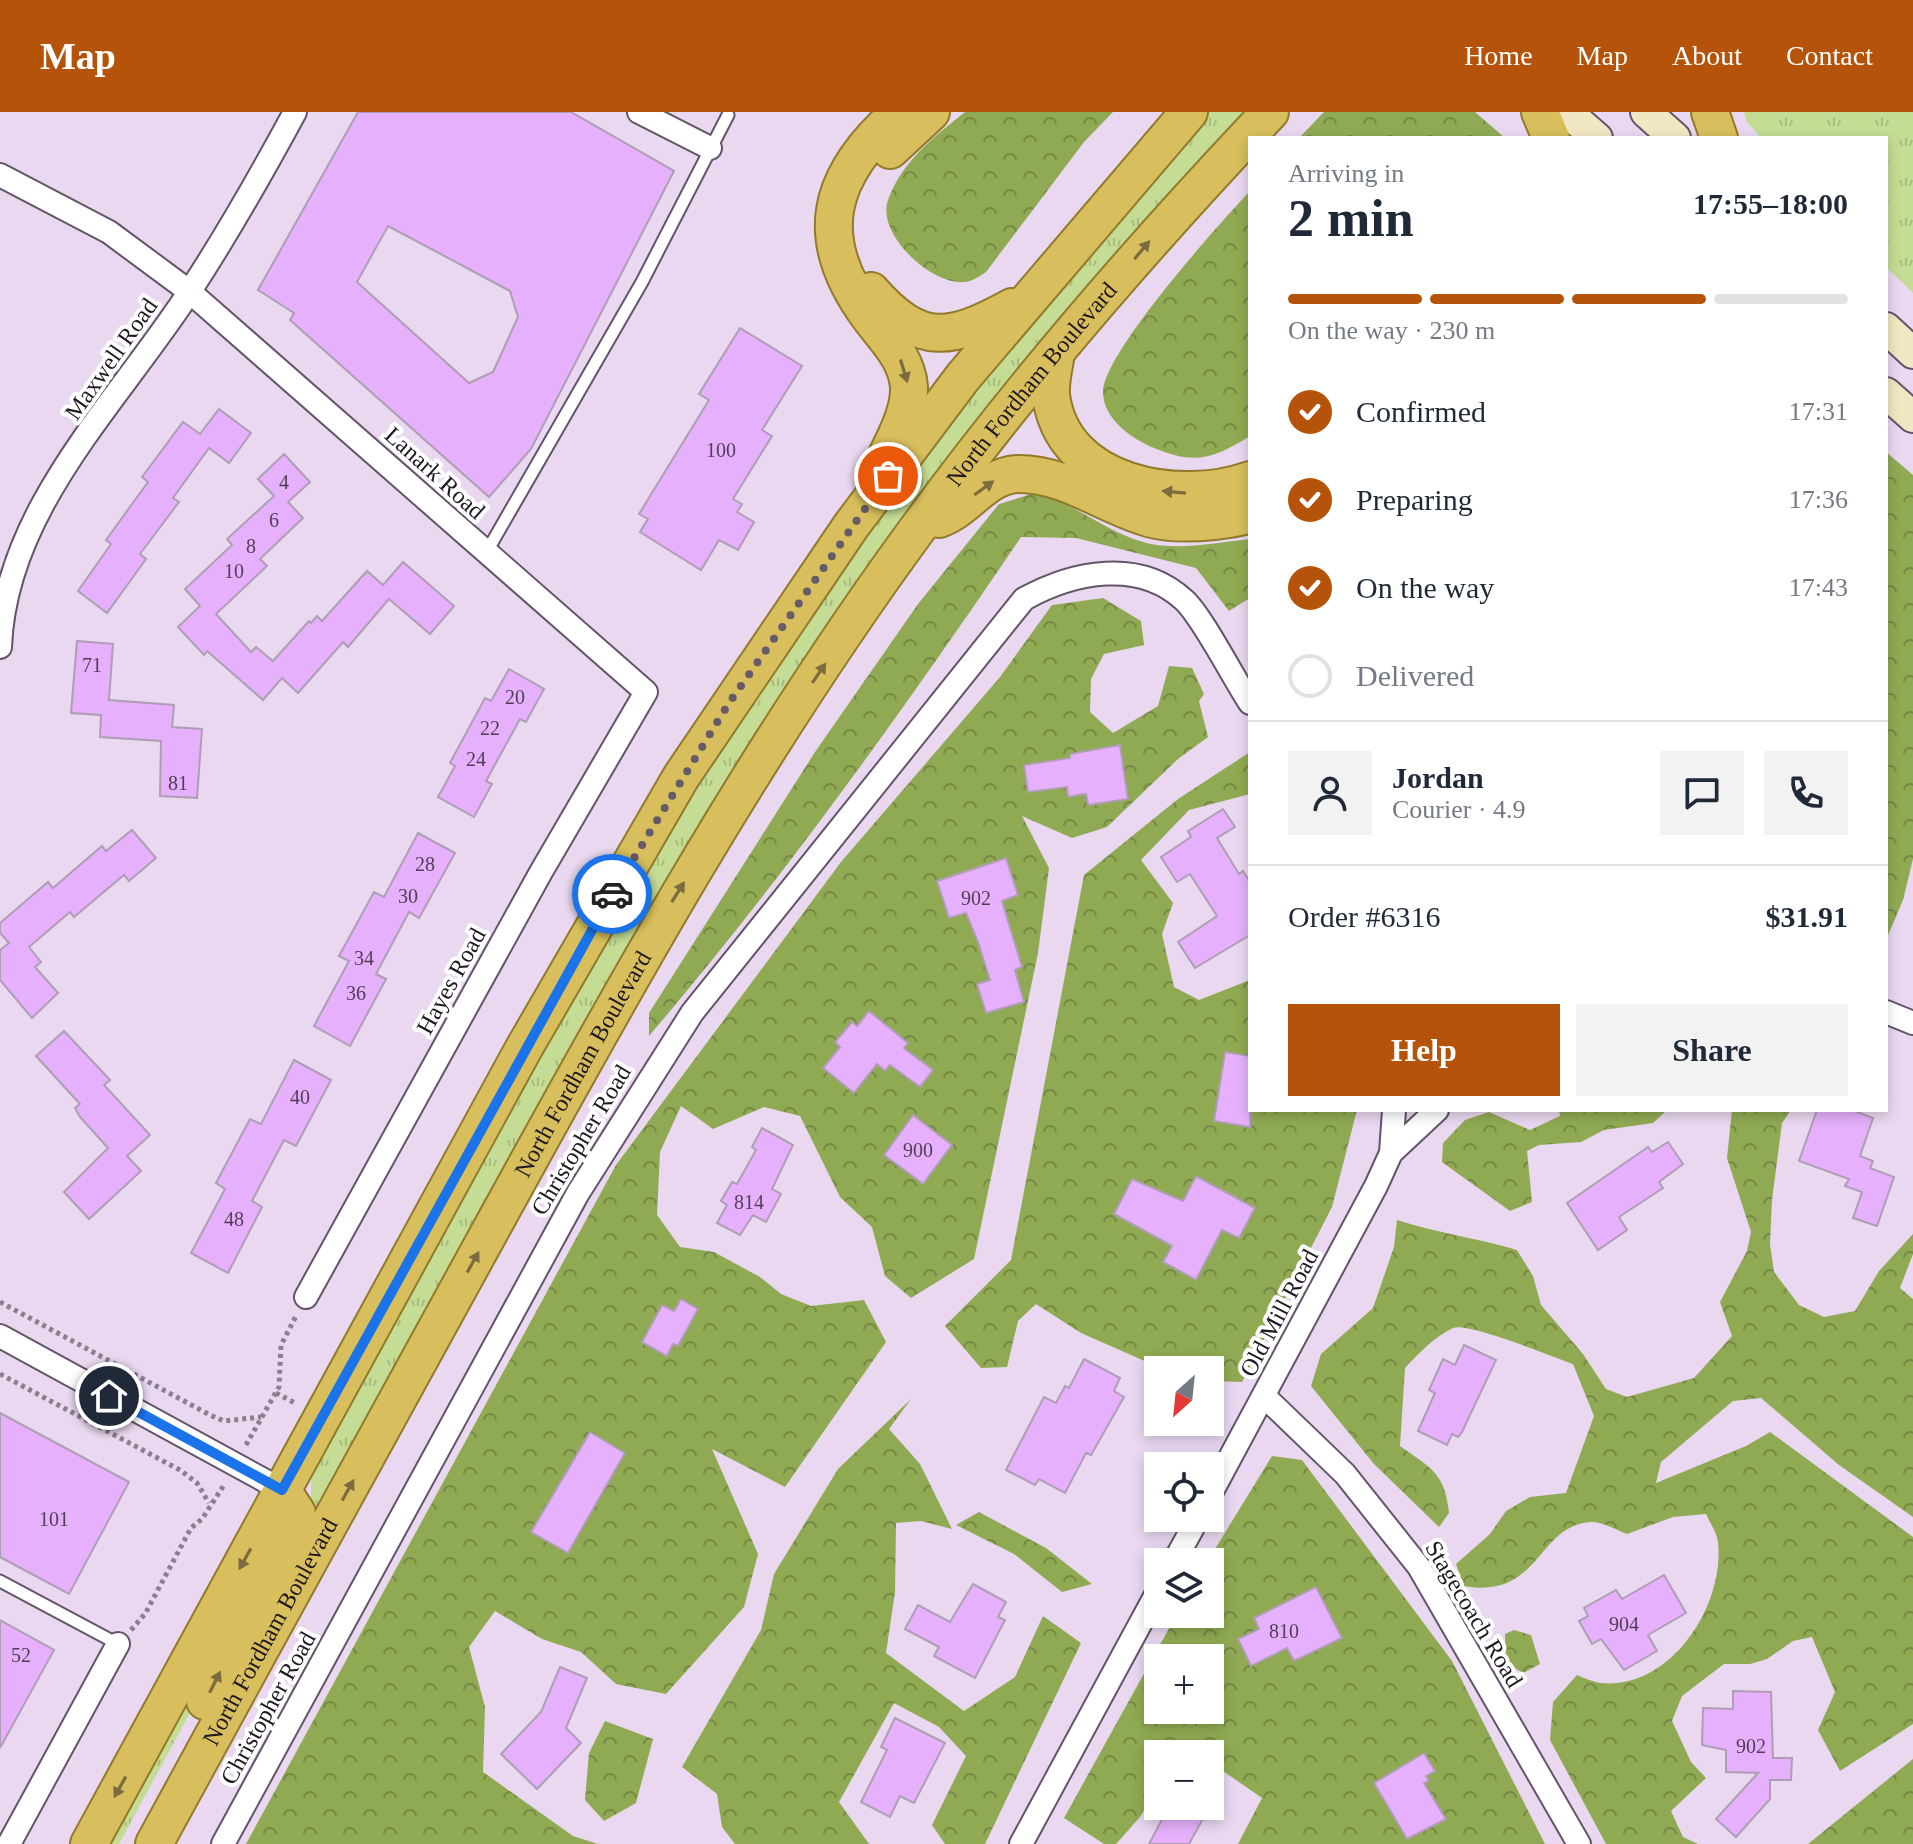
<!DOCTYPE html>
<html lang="en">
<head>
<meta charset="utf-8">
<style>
	body { margin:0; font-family:Georgia,serif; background:#f2f2f3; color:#1f2937; height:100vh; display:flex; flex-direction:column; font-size:30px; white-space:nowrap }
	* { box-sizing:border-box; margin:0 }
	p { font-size:26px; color:#747a83 }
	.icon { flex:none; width:44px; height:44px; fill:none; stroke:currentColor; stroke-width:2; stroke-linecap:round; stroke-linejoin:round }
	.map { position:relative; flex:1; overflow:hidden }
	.sheet { position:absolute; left:1248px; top:24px; width:640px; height:976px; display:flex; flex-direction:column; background:#fff; border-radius:0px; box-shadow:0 4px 12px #0003 }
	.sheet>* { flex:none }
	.needle { width:52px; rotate:207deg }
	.buttons { position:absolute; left:1144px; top:1244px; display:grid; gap:16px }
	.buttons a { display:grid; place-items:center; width:80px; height:80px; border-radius:0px; background:#fff; box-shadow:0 4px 12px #0003; font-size:40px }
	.pin { position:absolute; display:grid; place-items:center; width:68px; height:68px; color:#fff; margin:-34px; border:4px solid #fff; border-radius:50%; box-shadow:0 2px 8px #0007 }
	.courier { position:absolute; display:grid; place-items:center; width:80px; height:80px; margin:-40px; border:6px solid #1a73e8; border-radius:50%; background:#fff; color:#222; box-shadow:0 2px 10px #0007 }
	.headline em { font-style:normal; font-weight:600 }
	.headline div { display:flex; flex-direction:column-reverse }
	.headline { display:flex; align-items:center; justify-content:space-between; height:136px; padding:0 40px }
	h1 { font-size:52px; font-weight:600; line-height:60px }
	.bar { display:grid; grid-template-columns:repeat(4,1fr); gap:12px 8px; align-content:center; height:96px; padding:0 40px }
	.bar i { height:10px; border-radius:6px; background:#e0e1e3 }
	.bar .current { background:#b45309 }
	.bar p { grid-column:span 4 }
	.line { display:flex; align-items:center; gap:20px; padding:0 40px; border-top:2px solid #e0e1e3 }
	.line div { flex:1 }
	.round { display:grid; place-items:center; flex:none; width:84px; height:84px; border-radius:0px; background:#f2f2f3 }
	ol { padding:0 40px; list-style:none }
	li { display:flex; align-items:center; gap:24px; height:88px }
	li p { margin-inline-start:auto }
	li .icon { padding:8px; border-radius:50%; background:#b45309; color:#fff; stroke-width:4 }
	li:last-child { color:#747a83 }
	li i { width:44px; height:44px; border:4px solid #e0e1e3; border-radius:50% }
	.primary-button { display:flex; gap:16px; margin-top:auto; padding:16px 40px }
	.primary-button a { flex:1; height:92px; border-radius:0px; background:#b45309; color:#fff; font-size:32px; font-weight:600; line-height:92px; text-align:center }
	.primary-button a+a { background:#f2f2f3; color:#1f2937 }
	header { display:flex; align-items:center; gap:48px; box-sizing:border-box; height:112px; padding:0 40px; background:#b45309; color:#fff }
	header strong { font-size:38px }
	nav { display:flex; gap:44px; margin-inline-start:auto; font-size:28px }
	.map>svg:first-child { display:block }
	.grass { fill:url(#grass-tufts) }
	.forest { fill:url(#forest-crowns); fill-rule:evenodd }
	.building { fill:#e6b0fc; stroke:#ae9eb4; stroke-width:2; fill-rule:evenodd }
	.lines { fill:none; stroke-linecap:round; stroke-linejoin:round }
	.service-casing { stroke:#635469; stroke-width:15 }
	.minor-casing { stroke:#635469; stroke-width:26 }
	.secondary-casing { stroke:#635469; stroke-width:34 }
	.trunk-casing { stroke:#917a2c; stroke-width:40 }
	.path { stroke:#8b7f8f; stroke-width:5; stroke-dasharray:4 4; stroke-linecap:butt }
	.service { stroke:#fff; stroke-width:11 }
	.minor { stroke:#fff; stroke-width:22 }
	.secondary { stroke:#f1e7c2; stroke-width:30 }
	.trunk { stroke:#d8be5c; stroke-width:36 }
	.oneway { fill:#7b6b3e }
	.done { stroke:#655b69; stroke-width:8; stroke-dasharray:0 14.4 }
	.route { stroke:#1a73e8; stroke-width:10 }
	.labels { text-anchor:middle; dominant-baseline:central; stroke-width:8; stroke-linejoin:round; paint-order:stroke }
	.number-label { font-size:20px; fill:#503e57 }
	.street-label { font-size:24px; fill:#1e1820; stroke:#fff }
</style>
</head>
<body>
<header>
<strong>Map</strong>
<nav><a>Home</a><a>Map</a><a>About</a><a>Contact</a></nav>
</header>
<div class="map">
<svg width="1913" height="1732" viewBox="0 0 1913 1732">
	<defs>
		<pattern id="grass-tufts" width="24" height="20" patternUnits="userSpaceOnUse" patternTransform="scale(2)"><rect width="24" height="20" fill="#c4dc93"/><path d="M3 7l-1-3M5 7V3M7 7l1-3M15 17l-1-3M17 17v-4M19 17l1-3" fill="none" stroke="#a8bc7e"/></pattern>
		<pattern id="forest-crowns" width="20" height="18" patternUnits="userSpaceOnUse" patternTransform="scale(2)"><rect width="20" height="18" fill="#90aa53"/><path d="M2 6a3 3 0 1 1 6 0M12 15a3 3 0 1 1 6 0" fill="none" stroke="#758944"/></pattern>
	</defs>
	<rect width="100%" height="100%" fill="#e9d8f0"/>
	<g class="grass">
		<polygon points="1207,0 1247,0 991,298 311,1415 311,1359 595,839 756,577 947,309"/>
		<polygon points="1744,0 1913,0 1913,181 1886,155 1886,26 1761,26 1747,10"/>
		<polygon points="281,1433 119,1732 107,1732 266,1438"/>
	</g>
	<g class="forest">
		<path d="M965,0H1113L1084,30L986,160C980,164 971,170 964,170C931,173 876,122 888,88C903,48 933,26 965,0Z"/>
		<polygon points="1324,0 1475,0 1505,26 1299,26"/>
		<path d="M1250,79V324C1213,347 1195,353 1154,336C1132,327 1103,307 1103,280C1104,240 1219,112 1250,79Z"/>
		<polygon points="1886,340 1913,363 1913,747 1903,788 1886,828"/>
		<path d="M1035,381C1073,390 1104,419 1143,430C1175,440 1218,430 1250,427V486L1229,499L1196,456L1076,426L1021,425C905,596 783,767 649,924V901L815,640L918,492L999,392Z"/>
		<polygon points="1103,486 1141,509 1144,533 1104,542 1091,567 1090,600 1113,621 1158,594 1169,554 1192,556 1204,582 1199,589 1208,625 1178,647 1107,715 1072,726 1022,704 1049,756 1038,841 974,1147 911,1186 885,1164 872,1115 840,1085 800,1004 764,995 713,1017 681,994 660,1040 657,1103 680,1135 714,1140 760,1165 781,1182 811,1194 864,1188 886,1230 785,1375 712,1337 758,1442 744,1495 666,1582 616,1572 581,1540 542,1527 495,1499 469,1535 485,1595 483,1660 573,1724 598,1732 246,1732 616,1053 841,750 1000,565 1052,493"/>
		<polygon points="1250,640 1250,682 1189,698 1141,748 1173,791 1162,822 1174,875 1199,888 1250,868 1250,998 1357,998 1332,1095 1242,1270 1210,1269 1210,1258 1165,1258 1081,1221 1036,1192 1018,1209 1007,1255 981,1256 945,1214 1011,1148 1084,763 1178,687"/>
		<polygon points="1559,998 1667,998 1653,1011 1604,1018 1581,1030 1539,1033 1527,1039 1532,1090 1510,1099 1442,1050 1443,1031 1465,1008 1489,1000 1530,1018 1560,1004"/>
		<path d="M1732,998H1791L1782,1011L1772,1088L1770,1132L1774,1160L1799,1193L1824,1205L1855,1199L1879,1159L1913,1122V1142L1900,1176L1913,1187V1405L1839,1353L1761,1286L1733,1289L1661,1350L1656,1371L1746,1334L1770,1320L1913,1425V1612L1840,1659L1818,1618L1835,1580L1812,1525L1793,1529L1767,1547L1750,1552H1724L1682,1584L1672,1609L1691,1650L1706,1666L1671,1699L1683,1725L1698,1732H1606L1550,1628L1553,1590L1577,1563C1584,1566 1593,1570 1601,1571C1671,1578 1725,1493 1718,1430C1717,1421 1710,1411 1706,1402L1673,1405L1627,1422C1616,1418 1601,1409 1591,1410C1537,1413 1540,1488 1464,1474L1456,1452L1490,1422L1506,1399L1530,1385L1566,1381L1594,1304L1573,1252C1553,1245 1468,1210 1453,1216C1434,1225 1419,1241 1405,1256L1400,1334C1431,1356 1445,1361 1449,1401L1439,1415L1374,1352L1311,1274L1321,1242L1373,1196L1394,1135L1397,1108C1437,1121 1477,1126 1517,1138L1533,1164L1541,1193L1583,1242L1606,1277L1627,1285L1694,1266L1732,1224L1720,1190L1747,1139L1751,1120L1727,1046Z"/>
		<polygon points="911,1287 889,1317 920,1352 952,1417 921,1409 896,1411 895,1480 886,1541 964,1599 1015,1565 1043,1504 1081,1531 985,1732 945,1732 932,1713 966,1644 939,1615 894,1591 839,1690 869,1732 735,1732 722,1715 717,1682 682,1655 761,1518 774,1462 838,1357"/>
		<path d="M1272,1344L1302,1348L1452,1549L1545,1732H1238L1262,1686L1210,1650V1642H1158V1675L1140,1705L1116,1732H1104L1064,1706L1177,1502H1210V1450H1207ZM1158,1546H1210V1598H1158Z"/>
		<polygon points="979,1400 1046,1436 1092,1472 1062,1480 1014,1442 956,1413"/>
		<polygon points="1514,1518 1531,1523 1540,1552 1523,1561 1506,1551 1505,1522"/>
		<polygon points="605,1609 653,1627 636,1691 604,1709 585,1688 589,1641"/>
		<polygon points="1913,1647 1913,1732 1808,1732"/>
	</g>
	<g class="building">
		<path d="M358,0H571L674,59L531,337L489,385L290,208L294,201L258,178ZM388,114L510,179L518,205L493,260L469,271L357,170Z"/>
		<polygon points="740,216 802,254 762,318 772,324 733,387 742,392 737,400 754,410 738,438 719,428 701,458 640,420 648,407 639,402 709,288 699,282"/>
		<polygon points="219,297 251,321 229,351 209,336 173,386 179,390 140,442 146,447 107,501 78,479 111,432 106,428 148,370 142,365 183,310 200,322"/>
		<polygon points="284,342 310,370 288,390 303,406 260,447 267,454 216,502 251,540 256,535 273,549 309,509 311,511 317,504 322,509 367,459 383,473 403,450 454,494 430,522 389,487 348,535 343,530 298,581 282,566 263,588 207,539 204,543 178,515 200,494 185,477 232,433 227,427 274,384 258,367"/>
		<polygon points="77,529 113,532 109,588 174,593 172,615 202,617 197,686 160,684 161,629 100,625 101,603 71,601"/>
		<polygon points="509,557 544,577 526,610 520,607 486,669 492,672 474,705 438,685 455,654 450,651 485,586 491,589"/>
		<polygon points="1120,633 1128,687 1088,693 1086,682 1068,685 1067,675 1028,680 1024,653 1070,646 1070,642"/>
		<polygon points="1223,697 1235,715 1217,726 1239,762 1243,759 1250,770 1250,823 1195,856 1178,830 1217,804 1190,762 1177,770 1161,745 1191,725 1188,719"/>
		<polygon points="132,718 156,746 129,769 124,763 74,805 70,800 29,835 41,850 35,855 58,881 32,906 0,868 0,838 9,831 0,821 0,811 48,770 53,776 102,734 106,739"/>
		<polygon points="418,721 455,741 419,806 409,800 376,862 386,867 350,934 314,914 349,849 339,844 374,780 384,785"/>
		<polygon points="1006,746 1018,783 1002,789 1022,855 1015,858 1024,890 986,901 977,872 990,868 978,830 966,801 949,806 937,769"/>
		<polygon points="869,899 908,931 904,936 933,958 920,975 890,953 885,959 877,952 854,981 823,956 840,935 835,930 852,910 857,914"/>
		<polygon points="64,919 110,968 104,973 150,1023 127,1044 141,1059 89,1107 64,1080 108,1036 80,1005 75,996 80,992 36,944"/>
		<polygon points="1225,940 1250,944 1250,1015 1214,1009"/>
		<polygon points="294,948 331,968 296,1034 284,1028 252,1089 262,1095 228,1161 191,1141 225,1077 216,1071 250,1007 261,1012"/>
		<polygon points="1817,998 1852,998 1873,1006 1860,1044 1873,1049 1870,1056 1894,1065 1877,1114 1853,1106 1862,1080 1845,1074 1849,1067 1799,1049"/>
		<polygon points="913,1003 952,1033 923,1072 884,1043"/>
		<polygon points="762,1016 793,1033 772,1077 781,1082 766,1110 753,1103 740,1123 717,1111 727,1093 721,1089 732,1070 737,1072 756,1038 752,1035"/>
		<polygon points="1668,1030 1683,1052 1659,1070 1663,1076 1619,1105 1627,1118 1598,1138 1567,1091 1648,1035 1652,1040"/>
		<polygon points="1196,1064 1255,1096 1239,1126 1222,1118 1196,1168 1163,1150 1172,1134 1114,1102 1132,1067 1183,1089"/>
		<polygon points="681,1187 698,1197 678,1234 673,1232 667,1244 642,1230 662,1193 674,1199"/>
		<polygon points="1464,1233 1496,1248 1462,1320 1458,1325 1452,1322 1447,1333 1418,1319 1435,1281 1429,1278 1443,1247 1455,1253"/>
		<polygon points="1084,1247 1120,1266 1114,1279 1124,1285 1091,1343 1086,1341 1065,1381 1039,1367 1035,1373 1006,1358 1044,1285 1056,1291 1065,1274 1069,1276"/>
		<polygon points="0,1301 129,1370 69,1482 0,1445"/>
		<polygon points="590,1320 625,1341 568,1441 531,1420"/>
		<polygon points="1664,1463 1686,1501 1648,1523 1657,1539 1624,1558 1601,1527 1592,1532 1579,1509 1588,1504 1584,1496 1616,1478 1622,1487"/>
		<polygon points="973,1472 1006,1490 998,1505 1005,1508 975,1566 934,1544 939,1535 905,1517 918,1493 950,1510"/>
		<polygon points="1316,1475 1342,1526 1294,1549 1287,1536 1251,1554 1238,1527 1259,1517 1254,1506"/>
		<polygon points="0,1508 54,1538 0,1636"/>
		<polygon points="560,1555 587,1566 566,1616 581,1631 537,1677 501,1642 541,1600"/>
		<polygon points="1733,1579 1771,1580 1773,1646 1792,1646 1791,1668 1770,1668 1770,1687 1736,1725 1716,1707 1758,1661 1726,1660 1726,1638 1702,1633 1703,1596 1733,1597"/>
		<polygon points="895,1606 945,1631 914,1691 900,1684 890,1705 861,1690 887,1638 881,1635"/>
		<polygon points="1424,1641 1435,1659 1426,1664 1429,1669 1424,1671 1446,1707 1407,1727 1374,1671"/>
		<polygon points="1169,1694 1210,1694 1189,1732 1149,1732"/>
	</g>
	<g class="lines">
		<g class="service-casing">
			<g id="service">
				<polyline points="486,441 642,170 728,3"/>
				<polyline points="0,1469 118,1532"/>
			</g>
		</g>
		<g class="minor-casing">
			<g id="minor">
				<polyline points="639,0 710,36"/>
				<polyline points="0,63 109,120 190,180 646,580 541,760 306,1185"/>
				<path d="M0,535C5,397 119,289 190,179C228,121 262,61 295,0"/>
				<polyline points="1886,900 1913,911"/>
				<polyline points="1391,1041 1437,998"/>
				<polyline points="0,1224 282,1378"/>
				<polyline points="1264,1284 1345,1362 1419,1455 1579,1732"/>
				<polyline points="1210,1383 1376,1074 1391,1041 1394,998"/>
				<polyline points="1174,1450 1198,1406"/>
				<polyline points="9,1732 118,1532"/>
				<path d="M223,1732L578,1081L692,901L1024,487C1073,460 1139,446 1184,488C1202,504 1234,567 1250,591"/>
				<polyline points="1021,1732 1158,1479"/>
			</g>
		</g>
		<g class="secondary-casing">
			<g id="secondary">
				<polyline points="1567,0 1597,26"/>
				<polyline points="1646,0 1675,26"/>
				<polyline points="1886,216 1913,241"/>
				<polyline points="1886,281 1913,305"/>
			</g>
		</g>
		<g class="trunk-casing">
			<g id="trunk">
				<polyline points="1540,0 1551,26"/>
				<polyline points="1710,0 1719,26"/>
				<polyline points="890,38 931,0"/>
				<path d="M871,179C921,236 951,228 1012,195"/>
				<path d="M1056,241C1054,255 1050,269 1051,283C1062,374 1180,393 1250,368"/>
				<path d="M886,345C896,325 910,298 909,275C907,247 887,228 871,207C810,126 827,63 900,0"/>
				<path d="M939,407C968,397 984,364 1017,362C1066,361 1106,395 1152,407C1171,412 1194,411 1214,409C1226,407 1238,407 1250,402"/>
				<polyline points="205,1589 297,1415 297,1401 282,1378"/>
				<polyline points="89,1732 524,936 681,665 851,414 963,265 1189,0"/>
				<path id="s1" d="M154,1732C265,1528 377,1325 489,1121C622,878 756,636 921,412C1027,267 1146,131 1270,0"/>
			</g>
		</g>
		<g class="path">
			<polyline points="0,1190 210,1303 224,1309 261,1305"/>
			<polyline points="0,1262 180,1358 197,1371 209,1391"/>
			<polyline points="276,1281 297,1292"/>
			<polyline points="246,1333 279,1275 281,1233 296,1204"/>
			<polyline points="131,1518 145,1502 191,1416 202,1407 224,1373"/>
		</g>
		<use href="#service" class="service"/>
		<use href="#minor" class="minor"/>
		<use href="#secondary" class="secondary"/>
		<use href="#trunk" class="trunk"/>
	</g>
	<defs><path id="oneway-solid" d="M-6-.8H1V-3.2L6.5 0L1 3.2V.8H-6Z" transform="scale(2)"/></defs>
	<g class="oneway">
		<use href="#oneway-solid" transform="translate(1142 138) rotate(-50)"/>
		<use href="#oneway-solid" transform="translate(904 259) rotate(73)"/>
		<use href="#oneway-solid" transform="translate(984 376) rotate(-36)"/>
		<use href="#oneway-solid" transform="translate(1174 380) rotate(-175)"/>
		<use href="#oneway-solid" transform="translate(819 561) rotate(-56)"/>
		<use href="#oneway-solid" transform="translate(678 780) rotate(-58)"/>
		<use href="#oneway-solid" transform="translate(473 1150) rotate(-61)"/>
		<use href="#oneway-solid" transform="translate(348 1378) rotate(-61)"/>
		<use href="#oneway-solid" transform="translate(245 1447) rotate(119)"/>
		<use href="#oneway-solid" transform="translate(215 1570) rotate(-63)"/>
		<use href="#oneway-solid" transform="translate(120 1675) rotate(119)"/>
	</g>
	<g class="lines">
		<polyline class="done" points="612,782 729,591 888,364"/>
		<polyline class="route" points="109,1284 282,1378 612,782"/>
	</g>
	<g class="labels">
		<g class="number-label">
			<text x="721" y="338">100</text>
			<text x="284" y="370">4</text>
			<text x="274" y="408">6</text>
			<text x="251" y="434">8</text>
			<text x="234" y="459">10</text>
			<text x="92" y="553">71</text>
			<text x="515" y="585">20</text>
			<text x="490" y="616">22</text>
			<text x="476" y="647">24</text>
			<text x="178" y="671">81</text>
			<text x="425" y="752">28</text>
			<text x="408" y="784">30</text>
			<text x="976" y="786">902</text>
			<text x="364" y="846">34</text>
			<text x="356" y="881">36</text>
			<text x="300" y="985">40</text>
			<text x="918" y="1038">900</text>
			<text x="749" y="1090">814</text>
			<text x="234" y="1107">48</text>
			<text x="54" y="1407">101</text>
			<text x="1624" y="1512">904</text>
			<text x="1284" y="1519">810</text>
			<text x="21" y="1543">52</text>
			<text x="1751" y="1634">902</text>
		</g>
		<g class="street-label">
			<text transform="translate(111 247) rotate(-55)">Maxwell Road</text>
			<text stroke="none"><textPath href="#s1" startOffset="1706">North Fordham Boulevard</textPath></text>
			<text transform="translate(435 361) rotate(42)">Lanark Road</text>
			<text transform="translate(451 869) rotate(-61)">Hayes Road</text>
			<text stroke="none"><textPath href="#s1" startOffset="890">North Fordham Boulevard</textPath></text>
			<text transform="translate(581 1028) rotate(-59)">Christopher Road</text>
			<text transform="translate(1279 1201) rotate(-62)">Old Mill Road</text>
			<text transform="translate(1474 1502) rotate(59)">Stagecoach Road</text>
			<text stroke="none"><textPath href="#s1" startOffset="242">North Fordham Boulevard</textPath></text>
			<text transform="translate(268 1596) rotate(-61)">Christopher Road</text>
		</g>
	</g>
</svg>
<div class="buttons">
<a><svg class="needle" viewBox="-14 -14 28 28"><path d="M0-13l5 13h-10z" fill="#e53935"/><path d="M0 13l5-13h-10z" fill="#747a83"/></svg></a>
<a><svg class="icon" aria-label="locate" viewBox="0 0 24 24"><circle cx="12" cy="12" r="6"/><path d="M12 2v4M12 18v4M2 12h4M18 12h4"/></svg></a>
<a><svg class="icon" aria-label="layers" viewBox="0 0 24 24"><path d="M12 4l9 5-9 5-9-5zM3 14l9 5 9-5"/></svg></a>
<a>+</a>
<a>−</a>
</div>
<div class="pin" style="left:888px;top:364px;background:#ea580c"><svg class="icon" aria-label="bag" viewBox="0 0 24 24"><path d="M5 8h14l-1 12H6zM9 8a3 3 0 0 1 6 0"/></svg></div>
<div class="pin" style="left:109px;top:1284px;background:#1f2937"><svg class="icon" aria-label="home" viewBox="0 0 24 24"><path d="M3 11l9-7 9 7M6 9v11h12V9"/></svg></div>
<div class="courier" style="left:612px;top:782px"><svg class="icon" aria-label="car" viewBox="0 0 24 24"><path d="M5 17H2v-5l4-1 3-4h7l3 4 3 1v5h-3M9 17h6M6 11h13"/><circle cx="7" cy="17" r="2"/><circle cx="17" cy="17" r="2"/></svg></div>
<section class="sheet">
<div class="headline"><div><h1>2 min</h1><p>Arriving in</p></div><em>17:55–18:00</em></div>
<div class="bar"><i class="current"></i><i class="current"></i><i class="current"></i><i></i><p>On the way · 230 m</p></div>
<ol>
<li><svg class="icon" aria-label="check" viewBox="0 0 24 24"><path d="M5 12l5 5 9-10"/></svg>Confirmed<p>17:31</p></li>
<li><svg class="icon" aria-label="check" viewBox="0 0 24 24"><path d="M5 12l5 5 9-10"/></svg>Preparing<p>17:36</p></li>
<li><svg class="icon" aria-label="check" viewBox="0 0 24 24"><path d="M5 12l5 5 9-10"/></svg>On the way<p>17:43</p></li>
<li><i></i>Delivered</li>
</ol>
<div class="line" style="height:144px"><a class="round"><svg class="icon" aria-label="person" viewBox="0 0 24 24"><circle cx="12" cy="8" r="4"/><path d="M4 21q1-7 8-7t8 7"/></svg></a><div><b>Jordan</b><p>Courier · 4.9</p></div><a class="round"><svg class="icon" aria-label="chat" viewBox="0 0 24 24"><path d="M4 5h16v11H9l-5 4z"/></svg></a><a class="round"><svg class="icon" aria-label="phone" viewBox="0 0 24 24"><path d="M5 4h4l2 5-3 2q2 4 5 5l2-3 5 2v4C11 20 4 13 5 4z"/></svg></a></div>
<div class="line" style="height:104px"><div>Order #6316</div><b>$31.91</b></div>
<div class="primary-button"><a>Help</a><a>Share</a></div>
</section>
</div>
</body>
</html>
